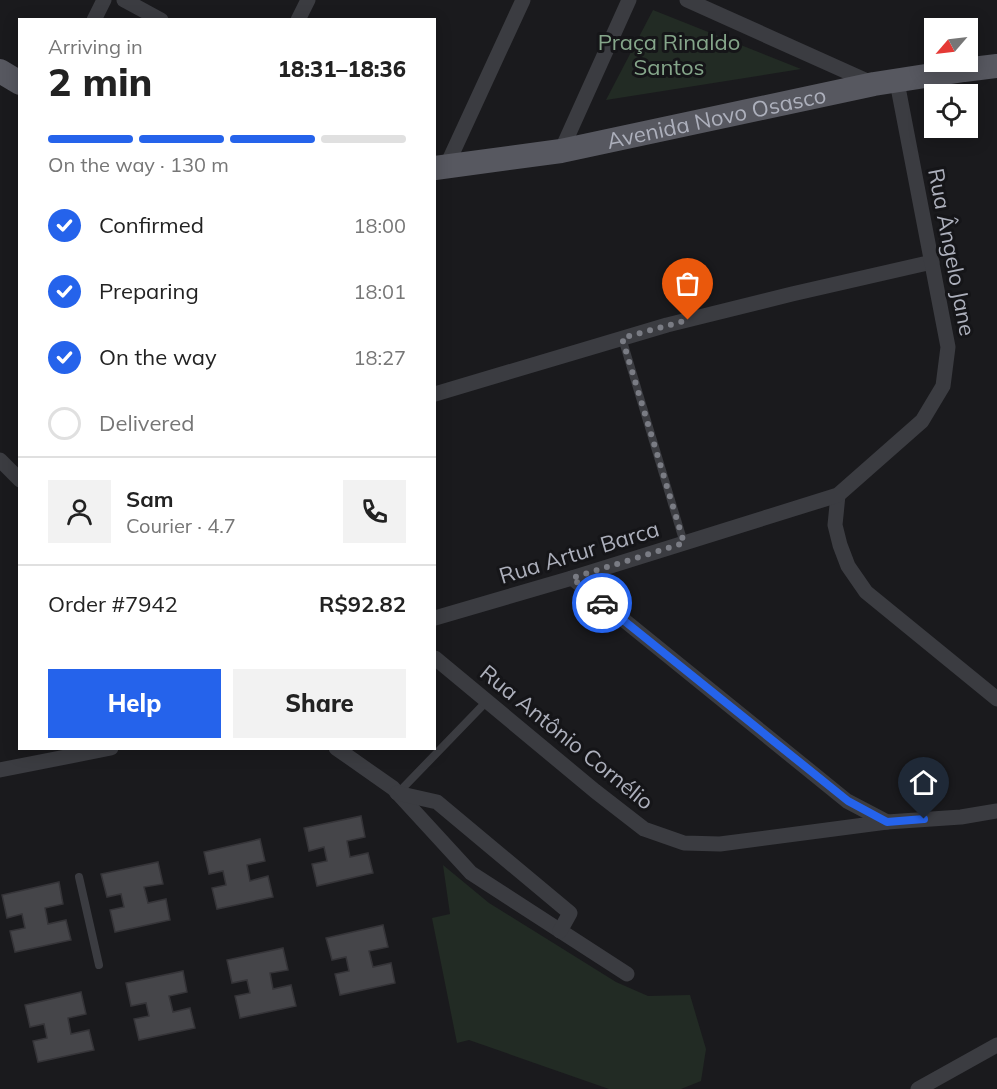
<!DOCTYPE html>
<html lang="en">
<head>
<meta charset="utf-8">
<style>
	body { margin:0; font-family:Mulish,sans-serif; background:#f2f2f2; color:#222; height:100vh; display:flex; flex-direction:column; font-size:22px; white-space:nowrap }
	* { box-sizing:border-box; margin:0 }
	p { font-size:20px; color:#767676 }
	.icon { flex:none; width:33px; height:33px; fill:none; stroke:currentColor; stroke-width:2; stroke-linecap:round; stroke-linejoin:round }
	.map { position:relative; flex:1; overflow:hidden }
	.sheet { position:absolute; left:18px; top:18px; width:418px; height:732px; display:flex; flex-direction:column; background:#fff; border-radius:0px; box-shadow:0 3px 15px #0003 }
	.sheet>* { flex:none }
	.needle { width:39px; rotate:242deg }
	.fabs { position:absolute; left:924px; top:18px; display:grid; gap:12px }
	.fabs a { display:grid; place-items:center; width:54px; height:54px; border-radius:0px; background:#fff; box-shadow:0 3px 15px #0003; font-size:30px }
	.pin { position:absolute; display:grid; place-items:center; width:51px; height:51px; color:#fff; margin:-62px -26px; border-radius:50% 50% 50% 0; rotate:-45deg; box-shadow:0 0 6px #0007 }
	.pin .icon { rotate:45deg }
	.courier { position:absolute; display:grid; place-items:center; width:60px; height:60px; margin:-30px; border:4px solid #2563eb; border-radius:50%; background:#fff; color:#222; box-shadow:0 2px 8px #0007 }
	.head em { font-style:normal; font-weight:800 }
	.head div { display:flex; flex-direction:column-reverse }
	.head { display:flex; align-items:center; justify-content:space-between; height:102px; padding:0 30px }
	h1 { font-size:39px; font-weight:800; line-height:45px }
	.bar { display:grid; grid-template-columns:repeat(4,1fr); gap:9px 6px; align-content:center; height:72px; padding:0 30px }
	.bar i { height:8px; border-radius:4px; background:#e0e0e0 }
	.bar .selected { background:#2563eb }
	.bar p { grid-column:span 4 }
	.line { display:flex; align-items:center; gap:15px; padding:0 30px; border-top:2px solid #e0e0e0 }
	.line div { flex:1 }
	.round { display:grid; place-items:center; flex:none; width:63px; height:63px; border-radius:0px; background:#f2f2f2 }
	ol { padding:0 30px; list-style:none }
	li { display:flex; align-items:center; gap:18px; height:66px }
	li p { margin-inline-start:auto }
	li .icon { padding:6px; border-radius:50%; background:#2563eb; color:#fff; stroke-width:4 }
	li:last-child { color:#767676 }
	li i { width:33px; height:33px; border:3px solid #e0e0e0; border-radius:50% }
	.cta { display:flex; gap:12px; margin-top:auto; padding:12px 30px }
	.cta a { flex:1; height:69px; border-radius:0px; background:#2563eb; color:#fff; font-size:24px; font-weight:800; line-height:69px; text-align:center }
	.cta a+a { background:#f2f2f2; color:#222 }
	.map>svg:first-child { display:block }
	.green { fill:#222b24 }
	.building { fill:#454549; stroke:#353438; stroke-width:1.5 }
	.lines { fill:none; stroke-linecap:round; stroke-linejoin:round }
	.lane { stroke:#3b3c41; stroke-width:8 }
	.street { stroke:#3b3c41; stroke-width:15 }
	.primary { stroke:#575860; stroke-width:24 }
	.done { stroke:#7a7c84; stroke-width:6; stroke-dasharray:0 10.8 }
	.route { stroke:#2563eb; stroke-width:8 }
	.labels { text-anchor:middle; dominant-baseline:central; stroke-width:6; stroke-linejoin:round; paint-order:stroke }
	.park-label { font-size:22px; fill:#85a68a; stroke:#151518 }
	.street-label { font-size:22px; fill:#adb0bc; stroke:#151518 }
</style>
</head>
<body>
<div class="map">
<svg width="997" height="1089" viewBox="0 0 997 1089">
	<rect width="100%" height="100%" fill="#1a1a1d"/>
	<g class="green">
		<polygon points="653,10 801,69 606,100"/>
		<polygon points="443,865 489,903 616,982 648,996 690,995 706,1049 701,1081 681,1089 609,1089 469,1040 457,1043 432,918 450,914"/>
	</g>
	<g class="building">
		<polygon points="361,816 365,837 347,841 350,857 368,853 373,873 317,886 312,864 327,861 324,847 309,851 304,828"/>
		<polygon points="260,839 265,861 247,865 250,881 268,876 273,897 217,909 212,888 226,885 223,871 209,874 204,852"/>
		<polygon points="158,862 163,884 144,887 148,903 166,899 170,920 115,932 110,910 124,907 121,894 107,897 101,874"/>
		<polygon points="59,882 63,904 45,908 48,924 66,920 71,940 15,952 10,931 25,928 22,914 7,918 2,895"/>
		<polygon points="383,925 388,947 369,951 373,967 391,963 395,983 340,995 335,974 349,971 346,957 332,960 326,938"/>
		<polygon points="283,948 288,970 270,973 273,989 291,985 296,1006 240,1018 235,996 250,993 247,980 232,983 227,960"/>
		<polygon points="183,971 187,992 169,996 173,1012 190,1008 195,1028 139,1040 134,1019 149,1016 146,1003 131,1006 126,983"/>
		<polygon points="81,992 86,1014 68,1018 71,1034 89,1030 94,1050 38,1062 33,1041 47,1038 44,1024 30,1027 25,1005"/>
	</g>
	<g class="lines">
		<g class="lane">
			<polyline points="622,338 684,543"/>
			<polyline points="398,793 487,701"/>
			<polyline points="79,877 99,965"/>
		</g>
		<g class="street">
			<polyline points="124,0 161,20"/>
			<polyline points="687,0 874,84"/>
			<polyline points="94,20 104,0"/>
			<polyline points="298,20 308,0"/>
			<polyline points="561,151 629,0"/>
			<polyline points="446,167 523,0"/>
			<polyline points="435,394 667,325 792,294 932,262"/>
			<polyline points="0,460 20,480"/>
			<polyline points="838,495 835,525 840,545 848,566 866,592 997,699"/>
			<polyline points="572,578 847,801 887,822"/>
			<polyline points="435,618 572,578 838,495 922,421 943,386 948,347 897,82"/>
			<polyline points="435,658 595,791 644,829 684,843 720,844 887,822 961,817 997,811"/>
			<polyline points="336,748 393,788 471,873 627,974"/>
			<polyline points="0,770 111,748"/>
			<polyline points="397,793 437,802 570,913 560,931"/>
			<polyline points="918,1089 997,1045"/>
		</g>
		<g class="primary">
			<polyline points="0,71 20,83"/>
			<path id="s1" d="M435,168L561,151L874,84L964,70L997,66"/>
		</g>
	</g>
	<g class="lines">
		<polyline class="done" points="602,603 572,578 684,543 622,338 688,320"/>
		<polyline class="route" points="602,603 848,801 887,822 924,819"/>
	</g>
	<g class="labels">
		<g class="park-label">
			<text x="669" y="42">Praça Rinaldo<tspan x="669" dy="25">Santos</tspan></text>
		</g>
		<g class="street-label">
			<text stroke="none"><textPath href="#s1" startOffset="286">Avenida Novo Osasco</textPath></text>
			<text transform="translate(952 252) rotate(79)">Rua Ângelo Jane</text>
			<text transform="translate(579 552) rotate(-17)">Rua Artur Barca</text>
			<text transform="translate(567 737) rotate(39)">Rua Antônio Cornélio</text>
		</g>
	</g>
</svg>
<div class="fabs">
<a><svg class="needle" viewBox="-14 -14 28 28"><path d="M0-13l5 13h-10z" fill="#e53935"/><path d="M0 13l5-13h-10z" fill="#767676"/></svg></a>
<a><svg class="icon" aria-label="locate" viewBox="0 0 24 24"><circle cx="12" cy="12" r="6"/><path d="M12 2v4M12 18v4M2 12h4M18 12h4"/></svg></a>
</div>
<div class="pin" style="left:688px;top:320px;background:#ea580c"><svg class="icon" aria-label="bag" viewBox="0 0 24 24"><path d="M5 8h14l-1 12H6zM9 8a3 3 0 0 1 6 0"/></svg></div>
<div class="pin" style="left:924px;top:819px;background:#1f2937"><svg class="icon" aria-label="home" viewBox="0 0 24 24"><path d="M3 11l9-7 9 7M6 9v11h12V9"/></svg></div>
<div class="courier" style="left:602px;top:603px"><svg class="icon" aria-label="car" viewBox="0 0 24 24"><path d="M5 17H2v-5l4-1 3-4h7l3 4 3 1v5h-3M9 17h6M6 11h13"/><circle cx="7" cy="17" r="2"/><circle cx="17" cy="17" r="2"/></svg></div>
<section class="sheet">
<div class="head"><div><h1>2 min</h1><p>Arriving in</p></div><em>18:31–18:36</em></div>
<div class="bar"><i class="selected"></i><i class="selected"></i><i class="selected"></i><i></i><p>On the way · 130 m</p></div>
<ol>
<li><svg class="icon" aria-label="check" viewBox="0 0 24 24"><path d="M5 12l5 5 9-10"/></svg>Confirmed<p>18:00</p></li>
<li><svg class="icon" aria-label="check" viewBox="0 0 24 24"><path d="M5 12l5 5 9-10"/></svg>Preparing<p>18:01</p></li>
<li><svg class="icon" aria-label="check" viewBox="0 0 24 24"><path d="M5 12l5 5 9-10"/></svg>On the way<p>18:27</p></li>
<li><i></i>Delivered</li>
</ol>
<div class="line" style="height:108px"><a class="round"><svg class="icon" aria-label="person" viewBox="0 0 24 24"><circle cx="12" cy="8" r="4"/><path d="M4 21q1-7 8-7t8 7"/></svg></a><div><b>Sam</b><p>Courier · 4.7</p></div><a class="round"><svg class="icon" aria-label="phone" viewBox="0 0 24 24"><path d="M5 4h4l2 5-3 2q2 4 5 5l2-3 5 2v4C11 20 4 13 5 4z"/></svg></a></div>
<div class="line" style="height:78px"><div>Order #7942</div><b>R$92.82</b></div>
<div class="cta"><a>Help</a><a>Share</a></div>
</section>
</div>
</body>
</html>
